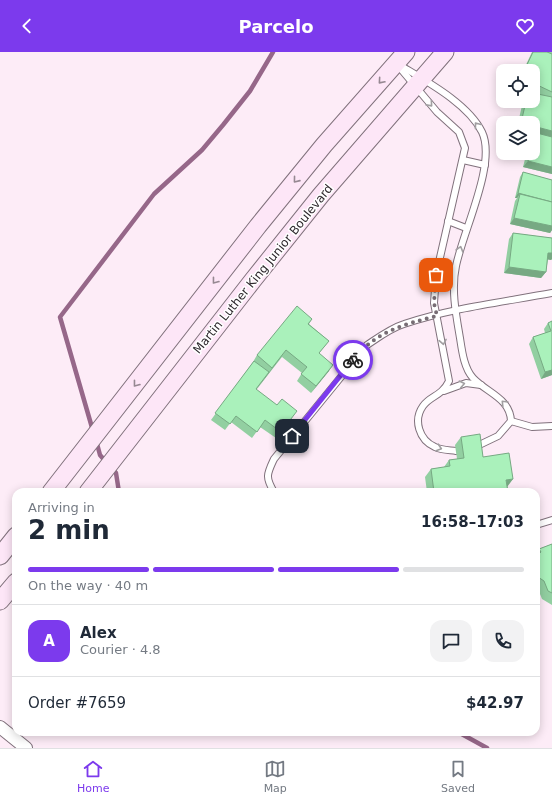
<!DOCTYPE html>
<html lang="en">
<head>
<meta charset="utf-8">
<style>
	body { margin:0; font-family:"DejaVu Sans",sans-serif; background:#f2f2f3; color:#1f2937; height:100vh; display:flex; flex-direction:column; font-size:15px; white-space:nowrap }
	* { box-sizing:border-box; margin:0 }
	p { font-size:13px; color:#747a83 }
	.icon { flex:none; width:22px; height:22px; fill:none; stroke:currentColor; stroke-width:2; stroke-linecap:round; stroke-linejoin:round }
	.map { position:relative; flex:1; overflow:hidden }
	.details { position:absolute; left:12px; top:436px; width:528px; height:248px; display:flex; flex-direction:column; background:#fff; border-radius:12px; box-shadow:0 2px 10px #0003 }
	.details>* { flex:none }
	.fabs { position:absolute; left:496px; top:12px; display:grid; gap:8px }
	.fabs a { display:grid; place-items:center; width:44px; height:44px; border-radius:8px; background:#fff; box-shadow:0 2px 10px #0003; font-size:20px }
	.pin { position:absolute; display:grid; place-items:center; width:34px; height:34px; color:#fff; margin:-17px; border-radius:8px; box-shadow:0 2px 6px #0006 }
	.courier { position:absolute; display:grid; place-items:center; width:40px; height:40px; margin:-20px; border:3px solid #7c3aed; border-radius:50%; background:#fff; color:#222; box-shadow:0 1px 5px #0007 }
	.headline em { font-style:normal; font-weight:600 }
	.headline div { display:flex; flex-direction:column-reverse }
	.headline { display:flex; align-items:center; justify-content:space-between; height:68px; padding:0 16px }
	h1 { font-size:26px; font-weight:600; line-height:30px }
	.bar { display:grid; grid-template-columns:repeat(4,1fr); gap:6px 4px; align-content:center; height:48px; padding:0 16px }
	.bar i { height:5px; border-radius:3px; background:#e0e1e3 }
	.bar .selected { background:#7c3aed }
	.bar p { grid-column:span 4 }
	.line { display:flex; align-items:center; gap:10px; padding:0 16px; border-top:1px solid #e0e1e3 }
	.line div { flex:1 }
	.round { display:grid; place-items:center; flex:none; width:42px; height:42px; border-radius:12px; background:#f2f2f3 }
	header { display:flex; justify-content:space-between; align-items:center; height:52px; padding:0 16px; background:#7c3aed; color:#fff; font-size:18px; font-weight:600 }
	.dock { display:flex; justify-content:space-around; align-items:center; height:56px; border-top:1px solid #e0e1e3; background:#fff; font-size:11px; color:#747a83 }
	.dock a { display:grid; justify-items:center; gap:2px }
	.dock .selected { color:#7c3aed }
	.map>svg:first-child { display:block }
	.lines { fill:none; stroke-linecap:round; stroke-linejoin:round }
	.stream { stroke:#966789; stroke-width:4.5 }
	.lane-casing { stroke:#80717c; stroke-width:8 }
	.street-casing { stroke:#80717c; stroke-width:14 }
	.secondary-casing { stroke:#80717c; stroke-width:19 }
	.lane { stroke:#fff; stroke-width:6 }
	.street { stroke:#fff; stroke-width:12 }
	.secondary { stroke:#fde6f7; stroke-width:17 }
	.wall { fill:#92cfa1 }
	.shaded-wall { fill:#77a983 }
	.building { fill:#aaf1bb; stroke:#77a983 }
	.oneway { stroke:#968892 }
	.oneway2 { stroke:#a19fa1 }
	.done { stroke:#776d74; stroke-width:4; stroke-dasharray:0 7.2 }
	.route { stroke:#7c3aed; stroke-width:5 }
	.labels { text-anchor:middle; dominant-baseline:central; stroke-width:3; stroke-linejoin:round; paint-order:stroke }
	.street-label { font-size:12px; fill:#2f292e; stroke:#fff }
</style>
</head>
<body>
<header><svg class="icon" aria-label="back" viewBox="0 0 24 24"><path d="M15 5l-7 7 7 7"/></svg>Parcelo<svg class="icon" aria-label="heart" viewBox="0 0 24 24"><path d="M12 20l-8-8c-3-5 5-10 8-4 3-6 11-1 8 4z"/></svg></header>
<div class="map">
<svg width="552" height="696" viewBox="0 0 552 696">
	<rect width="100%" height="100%" fill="#fdecf7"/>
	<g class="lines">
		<g class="stream">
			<polyline points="93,379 60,265 154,142 202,98 223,73 250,39 273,0"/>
			<polyline points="96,388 100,403 106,410"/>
			<polyline points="111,415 116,421 119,440"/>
			<polyline points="458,680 487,696"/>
		</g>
		<g class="lane-casing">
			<g id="lane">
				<path d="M398,12C424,28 468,51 482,80C497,111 463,179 456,214C451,237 456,263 460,286C462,299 464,316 473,326C487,341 510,346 511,369L498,384L475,395"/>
				<path d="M400,16L437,60L459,80L465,96L436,223L434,251L449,329C441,345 431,343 423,354C413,368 419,388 435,395C441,398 449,398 456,399"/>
				<polyline points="463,108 485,113"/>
				<polyline points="448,169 466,176"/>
				<polyline points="444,339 466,331 481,333"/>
				<polyline points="511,369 532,375 552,374"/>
				<path d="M274,440C265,425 267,422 274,407L367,293C379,285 391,276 404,272C452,256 503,250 552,241"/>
				<polyline points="536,473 552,468"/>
			</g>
		</g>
		<g class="street-casing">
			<polyline id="street" points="0,675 26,696"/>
		</g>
		<g class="secondary-casing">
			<g id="secondary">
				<polyline points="51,440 258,174 324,93 406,0"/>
				<polyline points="88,440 253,228 321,143 445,0"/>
				<polyline points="0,504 16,484"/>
				<polyline points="0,549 16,530"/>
			</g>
		</g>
		<use href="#lane" class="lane"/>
		<use href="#street" class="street"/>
		<use href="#secondary" class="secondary"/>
	</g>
	<g class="wall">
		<polygon points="532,0 552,0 552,122 523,115 526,103 520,102 520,101 533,101 533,71 518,71 523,49 533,49 536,41 533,40 533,19 523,19"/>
		<polygon points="523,120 552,128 552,178 550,181 510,172 515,149 517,146 515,146 520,125"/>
		<polygon points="513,181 552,186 552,207 551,208 548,207 546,220 541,226 504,221 509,187"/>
		<polygon points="312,267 309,272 329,289 319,301 329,319 311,341 297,329 302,321 282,305 256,338 292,365 276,386 260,375 252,386 231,370 225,378 211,368 253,310 257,303"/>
		<polygon points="552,269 552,323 541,327 529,292 533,285 545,281 544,277 548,271"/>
		<polygon points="461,385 483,405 513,427 507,434 508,440 427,440 425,425 431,417 444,415 449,408 457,407 455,393"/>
		<polygon points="552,492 552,553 542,547 538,537 536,536 536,501 539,497"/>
	</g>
	<g class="shaded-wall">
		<polygon points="533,74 552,79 552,86 533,82"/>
		<polygon points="520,101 528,101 526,103 520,102"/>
		<polygon points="528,109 552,115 552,122 523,115"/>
		<polygon points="518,141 552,150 520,142 517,146 515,146"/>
		<polygon points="514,166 552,174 552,178 550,181 510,172"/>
		<polygon points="548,201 552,201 552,207 551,208 544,207"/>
		<polygon points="509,215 546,220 541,226 504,221"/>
		<polygon points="286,298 252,344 272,316"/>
		<polygon points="333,313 329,319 311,341 316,334"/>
		<polygon points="552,318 552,323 541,327 545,320"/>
		<polygon points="513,427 507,435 506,428"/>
		<polygon points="451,438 450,440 437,440"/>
	</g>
	<g class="building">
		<polygon points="533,0 547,0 552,2 552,40 533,31 533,19 524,19"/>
		<polygon points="533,41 552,45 552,79 533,74 533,71 521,71 526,49 533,49"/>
		<polygon points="533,80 552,85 552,115 528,109 530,101 533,101"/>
		<polygon points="523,120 552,128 552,150 518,141"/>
		<polygon points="520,142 552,150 552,174 514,166"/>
		<polygon points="513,181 552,186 552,201 548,201 546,220 509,215"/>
		<polygon points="297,254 312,267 308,272 329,289 319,301 333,313 316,334 301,322 307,315 286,298 272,316 257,303"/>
		<polygon points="552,269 552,318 545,320 533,285 551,279 548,271"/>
		<polygon points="254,309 269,320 256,337 277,353 282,347 297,359 281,380 265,368 257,380 236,364 230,372 215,361"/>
		<polygon points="480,382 483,405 509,401 513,427 506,428 508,440 451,440 451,438 434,440 431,417 450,414 449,408 464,406 461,385"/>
		<polygon points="552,492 552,541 548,539 544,529 538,525 536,519 536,504 541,500 539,497"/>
	</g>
	<defs><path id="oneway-chevron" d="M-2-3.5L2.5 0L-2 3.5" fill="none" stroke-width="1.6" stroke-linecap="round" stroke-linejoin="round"/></defs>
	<g class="oneway">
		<use href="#oneway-chevron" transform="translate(381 29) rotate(131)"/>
		<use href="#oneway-chevron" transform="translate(296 128) rotate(129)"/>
		<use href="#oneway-chevron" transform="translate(215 229) rotate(128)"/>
		<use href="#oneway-chevron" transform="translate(136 332) rotate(128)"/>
	</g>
	<g class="oneway2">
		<use href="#oneway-chevron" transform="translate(430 52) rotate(49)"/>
		<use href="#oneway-chevron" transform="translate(477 73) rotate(-128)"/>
		<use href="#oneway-chevron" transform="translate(460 197) rotate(-74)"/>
		<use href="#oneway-chevron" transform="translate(443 290) rotate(80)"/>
		<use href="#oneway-chevron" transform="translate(462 332) rotate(-12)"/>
		<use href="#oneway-chevron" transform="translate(504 351) rotate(-134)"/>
		<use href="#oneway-chevron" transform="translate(439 396) rotate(17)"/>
	</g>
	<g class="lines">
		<path class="done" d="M353,308C375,280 404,272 437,264L434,251L436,223"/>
		<polyline class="route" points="292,384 353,308"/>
	</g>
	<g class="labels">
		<g class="street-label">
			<text transform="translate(263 217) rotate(-51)">Martin Luther King Junior Boulevard</text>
		</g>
	</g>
</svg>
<div class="fabs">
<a><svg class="icon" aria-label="locate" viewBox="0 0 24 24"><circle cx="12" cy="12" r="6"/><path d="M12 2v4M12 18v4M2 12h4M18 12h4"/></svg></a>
<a><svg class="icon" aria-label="layers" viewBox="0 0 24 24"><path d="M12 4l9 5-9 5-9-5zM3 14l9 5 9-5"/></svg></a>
</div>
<div class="pin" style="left:436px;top:223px;background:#ea580c"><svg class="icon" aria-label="bag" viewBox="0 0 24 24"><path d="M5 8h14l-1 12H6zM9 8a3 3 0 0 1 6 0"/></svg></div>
<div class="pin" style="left:292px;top:384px;background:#1f2937"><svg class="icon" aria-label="home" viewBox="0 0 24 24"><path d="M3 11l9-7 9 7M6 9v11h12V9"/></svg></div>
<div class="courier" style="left:353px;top:308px"><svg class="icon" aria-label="bike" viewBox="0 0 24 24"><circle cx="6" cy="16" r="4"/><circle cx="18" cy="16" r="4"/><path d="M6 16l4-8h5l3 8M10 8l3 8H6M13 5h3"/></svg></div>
<section class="details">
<div class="headline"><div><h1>2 min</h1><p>Arriving in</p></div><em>16:58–17:03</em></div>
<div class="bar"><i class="selected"></i><i class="selected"></i><i class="selected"></i><i></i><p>On the way · 40 m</p></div>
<div class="line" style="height:72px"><b class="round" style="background:#7c3aed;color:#fff">A</b><div><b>Alex</b><p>Courier · 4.8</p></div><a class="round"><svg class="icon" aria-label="chat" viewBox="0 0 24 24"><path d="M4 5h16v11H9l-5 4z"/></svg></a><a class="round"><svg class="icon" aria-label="phone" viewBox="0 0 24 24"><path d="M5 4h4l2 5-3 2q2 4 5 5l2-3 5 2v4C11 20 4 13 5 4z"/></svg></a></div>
<div class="line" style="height:52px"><div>Order #7659</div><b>$42.97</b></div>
</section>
</div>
<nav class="dock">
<a class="selected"><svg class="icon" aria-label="home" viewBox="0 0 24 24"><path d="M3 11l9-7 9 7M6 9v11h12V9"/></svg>Home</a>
<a><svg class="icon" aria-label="map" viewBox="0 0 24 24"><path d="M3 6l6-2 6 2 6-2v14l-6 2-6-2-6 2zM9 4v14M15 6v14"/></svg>Map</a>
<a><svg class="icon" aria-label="saved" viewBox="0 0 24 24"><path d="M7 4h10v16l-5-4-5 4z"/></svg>Saved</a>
</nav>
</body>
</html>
